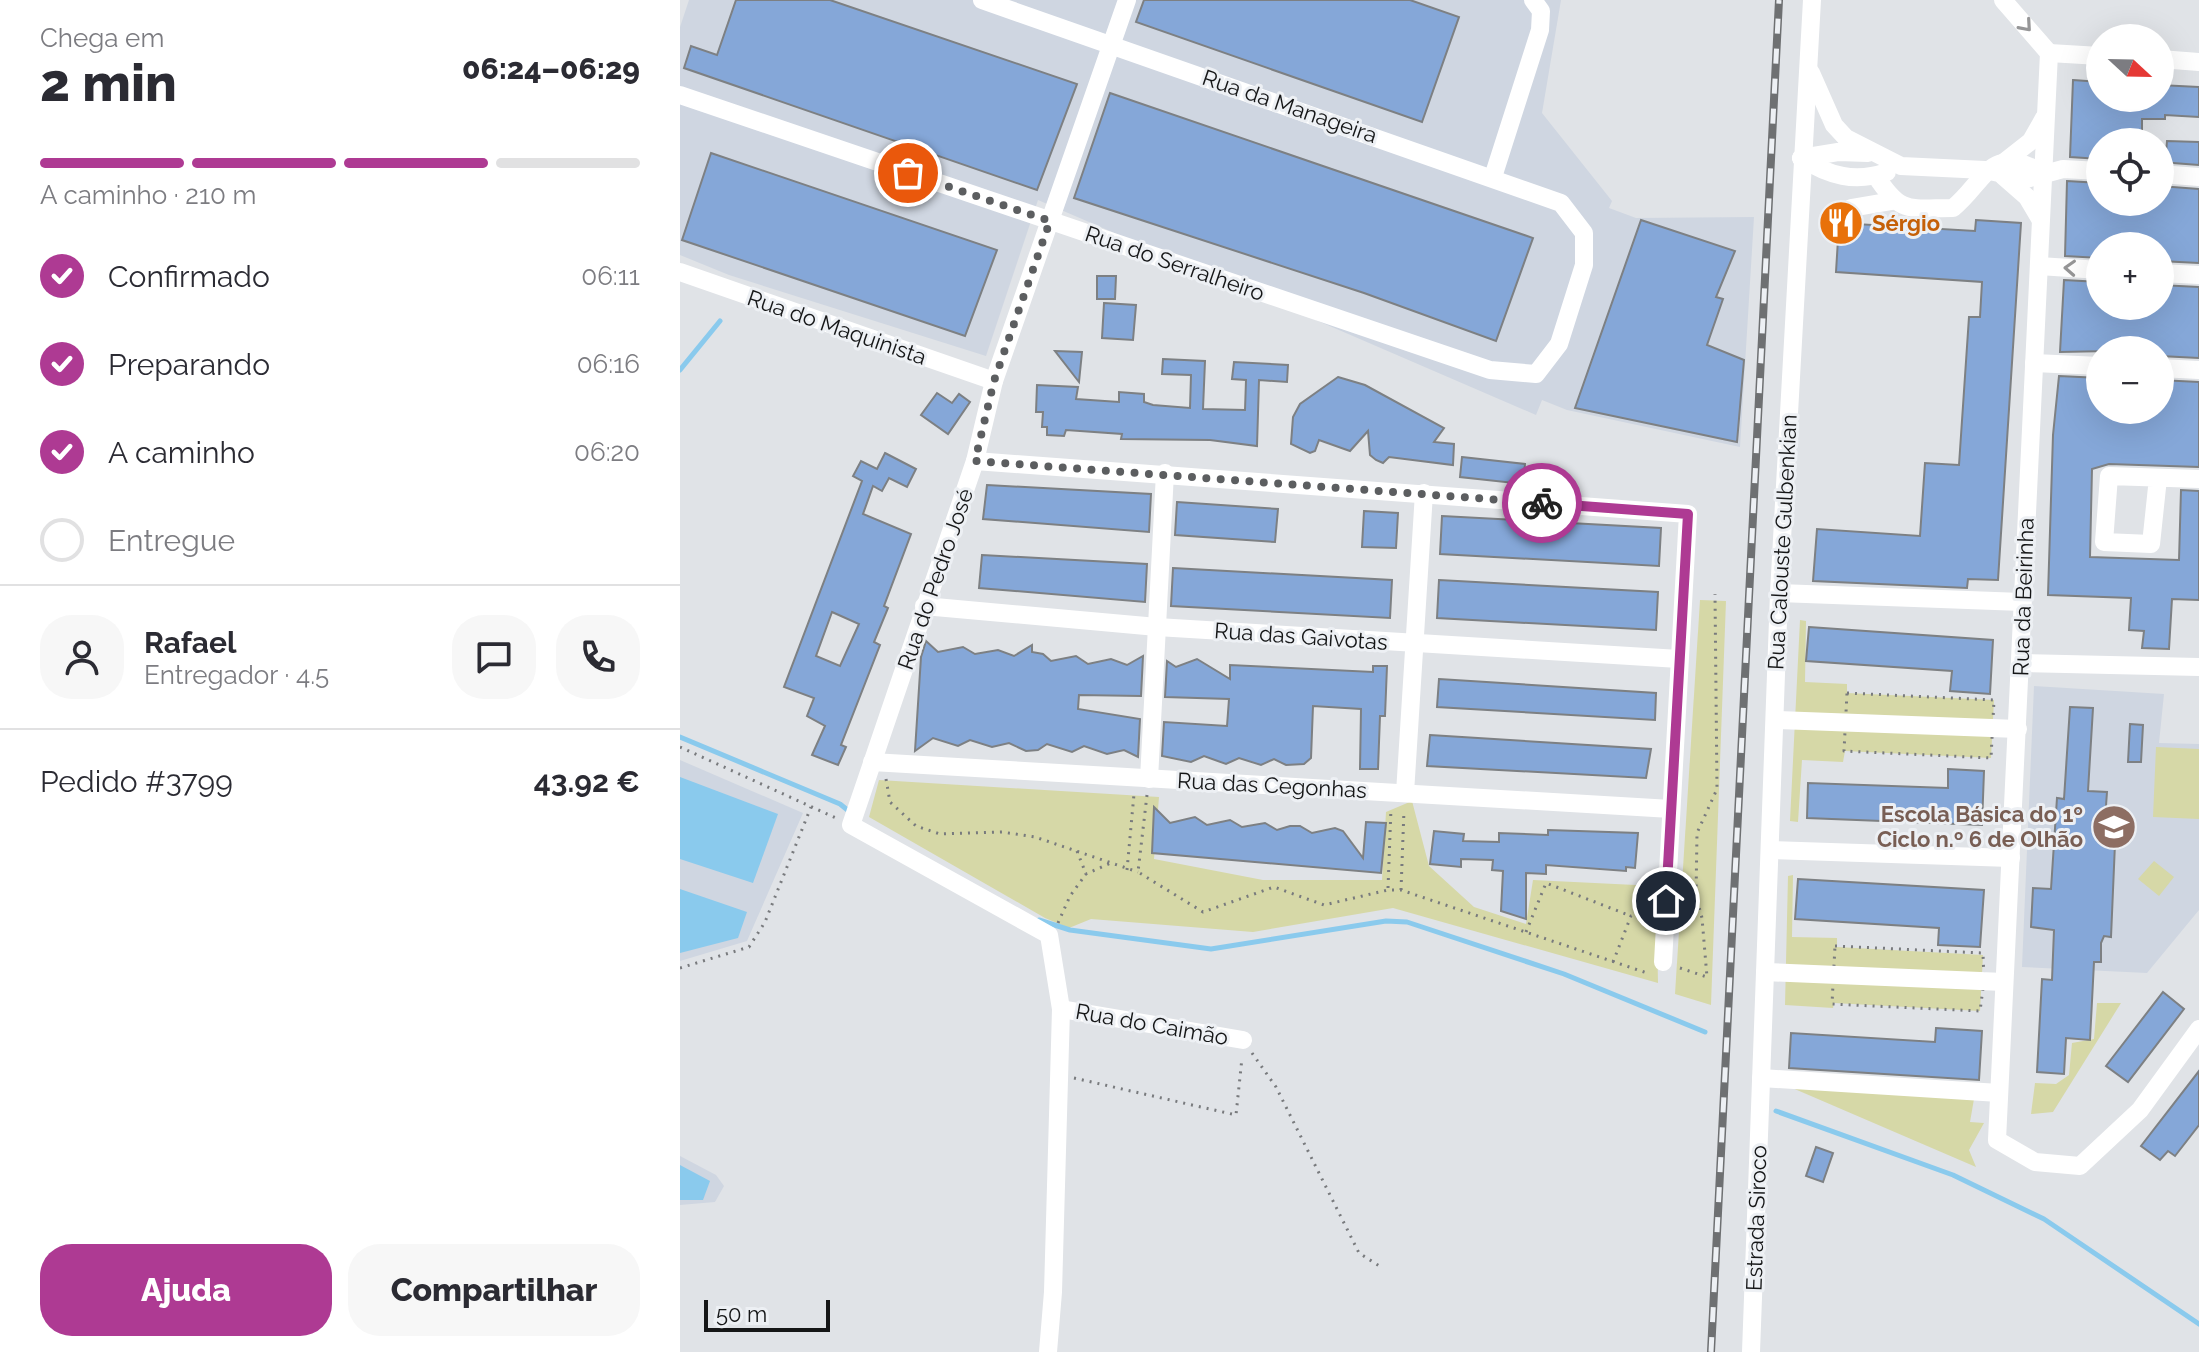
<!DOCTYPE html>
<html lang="pt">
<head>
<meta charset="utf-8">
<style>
	body { margin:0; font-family:Raleway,sans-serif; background:#f7f7f7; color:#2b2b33; height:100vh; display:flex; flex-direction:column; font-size:30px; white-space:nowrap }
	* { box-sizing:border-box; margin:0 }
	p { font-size:26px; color:#7c7c81 }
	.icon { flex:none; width:44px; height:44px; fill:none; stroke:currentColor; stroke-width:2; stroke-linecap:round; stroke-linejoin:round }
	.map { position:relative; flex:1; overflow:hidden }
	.details { display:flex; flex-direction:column; background:#fff; width:680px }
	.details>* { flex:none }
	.needle { width:52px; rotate:112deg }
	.tools { position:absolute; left:1406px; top:24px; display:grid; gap:16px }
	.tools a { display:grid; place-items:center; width:88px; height:88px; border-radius:50%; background:#fff; box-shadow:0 8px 32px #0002; font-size:40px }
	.scale { position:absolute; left:24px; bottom:20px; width:126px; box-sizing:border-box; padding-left:8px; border:4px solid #151617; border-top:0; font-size:22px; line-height:28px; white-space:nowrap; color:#151617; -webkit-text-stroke:6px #edf0f4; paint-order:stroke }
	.pin { position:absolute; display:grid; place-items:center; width:68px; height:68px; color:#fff; margin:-34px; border:4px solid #fff; border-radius:50%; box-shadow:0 2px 8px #0007 }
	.courier { position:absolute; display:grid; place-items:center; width:80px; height:80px; margin:-40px; border:6px solid #ae3a93; border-radius:50%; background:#fff; color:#222; box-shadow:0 2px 10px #0007 }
	.head em { font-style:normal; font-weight:800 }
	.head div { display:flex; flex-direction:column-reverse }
	.head { display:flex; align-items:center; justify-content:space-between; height:136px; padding:0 40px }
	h1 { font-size:52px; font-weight:800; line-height:60px }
	.bar { display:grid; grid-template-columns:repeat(4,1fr); gap:12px 8px; align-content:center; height:96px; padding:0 40px }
	.bar i { height:10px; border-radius:6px; background:#e1e1e2 }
	.bar .active { background:#ae3a93 }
	.bar p { grid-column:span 4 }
	.line { display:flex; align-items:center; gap:20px; padding:0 40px; border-top:2px solid #e1e1e2 }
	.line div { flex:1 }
	.round { display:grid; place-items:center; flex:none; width:84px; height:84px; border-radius:32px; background:#f7f7f7 }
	ol { padding:0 40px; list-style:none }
	li { display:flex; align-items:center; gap:24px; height:88px }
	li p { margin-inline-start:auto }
	li .icon { padding:8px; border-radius:50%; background:#ae3a93; color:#fff; stroke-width:4 }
	li:last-child { color:#7c7c81 }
	li i { width:44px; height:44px; border:4px solid #e1e1e2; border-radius:50% }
	.primary-button { display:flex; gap:16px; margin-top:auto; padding:16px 40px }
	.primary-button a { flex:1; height:92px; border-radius:32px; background:#ae3a93; color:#fff; font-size:32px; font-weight:800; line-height:92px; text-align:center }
	.primary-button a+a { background:#f7f7f7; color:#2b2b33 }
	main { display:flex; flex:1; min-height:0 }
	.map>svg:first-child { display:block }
	.built { fill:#cfd6e1 }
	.green { fill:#d6d8a7 }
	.water { fill:#8acaed }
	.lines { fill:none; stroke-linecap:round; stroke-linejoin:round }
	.stream { stroke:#8acaed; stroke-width:5 }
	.building { fill:#85a7d8; stroke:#7d8083; stroke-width:2; fill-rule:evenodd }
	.path { stroke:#787a7d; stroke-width:3; stroke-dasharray:2 6; stroke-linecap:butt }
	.minor { stroke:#fff; stroke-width:18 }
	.rail-casing { stroke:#6e7072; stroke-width:8 }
	.rail { stroke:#edf0f4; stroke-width:5; stroke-dasharray:15; stroke-linecap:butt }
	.oneway { stroke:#969697 }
	.done { stroke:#5c5e60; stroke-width:8; stroke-dasharray:0 14.4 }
	.route { stroke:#ae3a93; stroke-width:10 }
	.labels { text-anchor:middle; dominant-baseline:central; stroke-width:6; stroke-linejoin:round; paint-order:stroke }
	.street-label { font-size:22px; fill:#151617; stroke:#edf0f4 }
	.food-label { font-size:22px; font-weight:bold; fill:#c56008; stroke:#edf0f4; text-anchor:start }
	.education-label { font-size:22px; font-weight:bold; fill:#785e54; stroke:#edf0f4; text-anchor:end }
</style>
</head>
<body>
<main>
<section class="details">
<div class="head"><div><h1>2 min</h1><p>Chega em</p></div><em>06:24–06:29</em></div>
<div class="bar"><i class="active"></i><i class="active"></i><i class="active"></i><i></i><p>A caminho · 210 m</p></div>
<ol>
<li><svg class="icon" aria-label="check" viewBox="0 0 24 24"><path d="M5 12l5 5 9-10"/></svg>Confirmado<p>06:11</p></li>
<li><svg class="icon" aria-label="check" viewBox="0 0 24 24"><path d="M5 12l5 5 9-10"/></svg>Preparando<p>06:16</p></li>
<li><svg class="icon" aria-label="check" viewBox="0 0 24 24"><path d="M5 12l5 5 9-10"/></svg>A caminho<p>06:20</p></li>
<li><i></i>Entregue</li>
</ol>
<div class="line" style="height:144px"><a class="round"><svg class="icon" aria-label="person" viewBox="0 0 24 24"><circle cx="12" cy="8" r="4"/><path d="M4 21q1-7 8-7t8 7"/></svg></a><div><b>Rafael</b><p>Entregador · 4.5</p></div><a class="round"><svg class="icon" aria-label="chat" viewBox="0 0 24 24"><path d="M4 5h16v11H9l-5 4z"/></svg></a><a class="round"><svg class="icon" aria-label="phone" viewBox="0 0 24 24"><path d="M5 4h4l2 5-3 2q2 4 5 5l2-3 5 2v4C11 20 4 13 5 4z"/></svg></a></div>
<div class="line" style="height:104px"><div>Pedido #3799</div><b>43.92 €</b></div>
<div class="primary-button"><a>Ajuda</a><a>Compartilhar</a></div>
</section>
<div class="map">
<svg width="1519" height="1352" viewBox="0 0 1519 1352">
	<rect width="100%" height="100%" fill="#e0e3e7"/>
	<g class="built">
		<polygon points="9,0 881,0 862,113 932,201 929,208 956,218 1074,217 1060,447 887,410 862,400 856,415 358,200 306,356 49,275 0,255 0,27"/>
		<polygon points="1354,686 1484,694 1479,743 1519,744 1519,910 1467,973 1342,967"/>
		<polygon points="0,760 123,813 67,941 0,961"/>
		<polygon points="0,1156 36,1175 44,1186 35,1202 0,1205"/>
	</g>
	<g class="green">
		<polygon points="1020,600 1046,601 1031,1005 995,994"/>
		<polygon points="1120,620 1126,621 1125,682 1167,684 1167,693 1314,700 1311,758 1165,751 1163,762 1122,760 1118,822 1110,821"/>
		<polygon points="1476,747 1519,749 1519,819 1473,817"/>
		<polygon points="199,780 479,797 474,859 583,880 702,880 706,812 732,801 749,866 794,907 846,924 853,880 976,886 978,983 713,908 573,932 411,919 389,928 365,918 189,817"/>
		<polygon points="1474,861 1494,877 1479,896 1458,879"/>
		<polygon points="1113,875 1112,937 1157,938 1157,947 1303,955 1300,1011 1154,1003 1153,1008 1105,1005 1108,876"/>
		<polygon points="1417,1003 1441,1003 1373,1112 1351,1114 1355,1083 1376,1084 1389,1075 1392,1043 1414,1039"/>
		<polygon points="1110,1087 1294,1099 1290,1122 1304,1123 1289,1150 1296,1167"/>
	</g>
	<g class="water">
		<polygon points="0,777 98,814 73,883 0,859"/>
		<polygon points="0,889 67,912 58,938 0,953"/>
		<polygon points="0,1165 30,1181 23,1200 0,1200"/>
	</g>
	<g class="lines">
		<g class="stream">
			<polyline points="0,370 40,321"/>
			<polyline points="0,737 160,804 170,812"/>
			<polyline points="359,920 390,930 531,949 706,921 727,922 884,974 1025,1032"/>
			<polyline points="1096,1111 1273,1175 1364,1219 1519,1324"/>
		</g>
	</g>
	<g class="building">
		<polygon points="56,0 150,0 397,84 357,190 4,68 11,46 37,55"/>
		<polygon points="464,0 730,0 779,17 742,122 456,22"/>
		<polygon points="1393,80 1420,82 1420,98 1480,98 1480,85 1519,87 1519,117 1485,115 1485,119 1462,119 1462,142 1420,142 1420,159 1390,157"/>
		<polygon points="430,93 853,238 816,341 684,293 394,198"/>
		<polygon points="1487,141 1519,142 1519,165 1480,162 1480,152 1486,153"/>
		<polygon points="31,153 317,250 285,336 2,240"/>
		<polygon points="1387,181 1420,183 1420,202 1480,202 1480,186 1519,189 1519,263 1480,261 1480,246 1420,246 1420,258 1385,256"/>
		<polygon points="961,220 1055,251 1036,297 1043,299 1027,345 1064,360 1057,442 895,408"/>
		<polygon points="1296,220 1341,223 1318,580 1288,579 1287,588 1133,581 1137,529 1240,536 1245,463 1279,465 1289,317 1300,317 1302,282 1156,272 1159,223 1295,231"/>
		<polygon points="417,276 436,276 435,299 417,299"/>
		<polygon points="1384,280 1420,282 1420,306 1480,306 1480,285 1519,287 1519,358 1480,356 1480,350 1380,352"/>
		<polygon points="424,303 456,305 453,340 422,338"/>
		<polygon points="375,351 402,352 399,382"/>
		<polygon points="483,359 525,361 523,409 565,410 566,380 552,379 554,362 608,365 607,382 579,380 577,446 530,440 441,439 442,434 386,430 384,436 367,435 367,427 362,427 363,412 356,412 357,385 398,387 396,399 439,402 439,392 464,394 464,402 473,405 510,408 511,375 482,374"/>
		<polygon points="1379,376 1420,378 1420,410 1480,410 1480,380 1519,382 1519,467 1429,464 1412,469 1410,557 1499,560 1501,490 1519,491 1519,600 1492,599 1489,649 1462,648 1464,631 1449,630 1451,598 1368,595 1373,435"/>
		<polygon points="658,377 685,385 764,428 754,442 774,444 773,465 709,457 703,463 696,460 690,455 688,431 670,451 639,440 635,451 630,453 611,444 613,417 620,404"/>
		<polygon points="257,393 272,403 279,394 290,402 268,434 241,415"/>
		<path d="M205,453L236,469L227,487L209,478L202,491L193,486L183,514L231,534L204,606L208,608L194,642L200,645L161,745L166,747L158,765L132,755L145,726L127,716L134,698L104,687L182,481L173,476L181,461L197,469ZM152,612L179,624L160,666L136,656Z"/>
		<polygon points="782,457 845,464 843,484 780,477"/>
		<polygon points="307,485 471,494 469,532 303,519"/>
		<polygon points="497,502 598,509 595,542 495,535"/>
		<polygon points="684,511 718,513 716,548 682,547"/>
		<polygon points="762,516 981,528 979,566 760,554"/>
		<polygon points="302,555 467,564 465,602 299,588"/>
		<polygon points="493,568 712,580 710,618 491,606"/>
		<polygon points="759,580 978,592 976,630 757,618"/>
		<polygon points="1129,627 1313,640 1310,694 1270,691 1272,671 1126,661"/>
		<polygon points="246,641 258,652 283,647 295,654 318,650 334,656 352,645 352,652 363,654 371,661 396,656 408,664 431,659 447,665 463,656 461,696 399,695 398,709 460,719 458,757 444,750 427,754 404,746 392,752 367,744 358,750 346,751 329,743 312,747 290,740 278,746 253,738 235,751 241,657"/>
		<polygon points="517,659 550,679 550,665 693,672 693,666 707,666 705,716 700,716 698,769 680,769 681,709 633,706 631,758 624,764 606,765 594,759 581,765 559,758 546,764 524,756 511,762 482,756 484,722 547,726 549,699 485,697 487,661 496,667"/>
		<polygon points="759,679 976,693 975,720 757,707"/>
		<polygon points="1390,707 1413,708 1408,791 1427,792 1425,819 1436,820 1431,937 1424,936 1421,943 1421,962 1414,962 1410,1040 1386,1038 1384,1074 1357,1072 1362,979 1372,980 1374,930 1351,927 1353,888 1371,889 1377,798 1384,799"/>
		<polygon points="1450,724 1463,725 1461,762 1448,762"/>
		<polygon points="750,735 971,749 966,778 747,766"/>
		<polygon points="1268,769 1304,771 1302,825 1127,818 1128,783 1268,788"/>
		<polygon points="474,807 490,823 515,817 527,825 550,820 562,827 585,823 597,830 610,826 620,826 632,833 655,828 663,831 683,858 686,822 706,823 701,873 472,853"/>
		<polygon points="868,830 958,833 955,868 946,867 946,871 866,865 866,874 846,873 846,919 821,911 823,871 812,870 813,860 781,859 781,867 750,864 754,831 784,834 783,841 819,842 819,833 868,835"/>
		<polygon points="1118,879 1304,890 1300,947 1258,945 1259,928 1115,919"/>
		<polygon points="1483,992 1504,1009 1448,1082 1426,1066"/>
		<polygon points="1256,1028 1302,1031 1299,1080 1109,1068 1111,1033 1255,1042"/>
		<polygon points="1519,1071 1519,1125 1495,1156 1488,1151 1480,1160 1461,1146"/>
		<polygon points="1136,1147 1153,1153 1143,1182 1126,1176"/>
	</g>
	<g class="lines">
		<g class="path">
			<polygon points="1167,693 1314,700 1311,758 1164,751"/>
			<polyline points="0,747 156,818"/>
			<polyline points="206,779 210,802 236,826 260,834 322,832 355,837 458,872"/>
			<polyline points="467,795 458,872 523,912 594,887 644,905 708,890 721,890 970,974"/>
			<polyline points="397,851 406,874 433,862"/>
			<polyline points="447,870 454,794"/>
			<polyline points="708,888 711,808"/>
			<polyline points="721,890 724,810"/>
			<polyline points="378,923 390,896 406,874"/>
			<polyline points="846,932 866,883 951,916"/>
			<polygon points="1155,946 1303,953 1304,981 1300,1011 1152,1004"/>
			<polyline points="933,962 951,916 969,910"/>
			<polyline points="0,968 69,947 85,922 131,807"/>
			<polyline points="1000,968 1027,977 1022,918 1016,896 1017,833 1037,789 1035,594"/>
			<polyline points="572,1053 596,1087 679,1253 701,1267"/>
			<polyline points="394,1078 556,1115 562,1058"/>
		</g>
		<g class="minor">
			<polyline points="1323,0 1369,53"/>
			<polyline points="1369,53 1317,1140 1355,1162 1400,1166 1460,1110 1519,1029"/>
			<polyline points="1369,53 1420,56"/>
			<polyline points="1480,59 1519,62"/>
			<polyline points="1131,73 1154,125 1166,138 1221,166 1305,170 1346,179 1383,169 1420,171"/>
			<polyline points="0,95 810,370 856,374 879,344 904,265 904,233 881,203 302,0"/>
			<path d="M1121,158C1149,176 1175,183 1207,172"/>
			<polyline points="1121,158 1158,152 1188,153"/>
			<polyline points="1323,163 1351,141 1364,118"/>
			<polyline points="1480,174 1519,177"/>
			<path d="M1196,176C1221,215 1229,208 1273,208C1306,181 1309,143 1363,173"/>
			<polyline points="1323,176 1347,197 1360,219"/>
			<polyline points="813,177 860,30 861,11 853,0"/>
			<polyline points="1171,208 1212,201"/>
			<polyline points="1359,266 1420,270"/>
			<polyline points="0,272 314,381"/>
			<polyline points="1480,273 1519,275"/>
			<polyline points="1354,363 1420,366"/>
			<polyline points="1480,368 1519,370"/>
			<polyline points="295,461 1008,514 983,962"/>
			<polyline points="1478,478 1471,544 1424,542 1429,476 1519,479"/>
			<polyline points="1099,593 1342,602"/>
			<polyline points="244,606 477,627 999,659"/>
			<polyline points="1341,663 1519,667"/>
			<polyline points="1095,720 1338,729"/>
			<polyline points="192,762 991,809"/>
			<polyline points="469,779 485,473"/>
			<polyline points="725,793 744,493"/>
			<polyline points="1090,850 1331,858"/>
			<polyline points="1085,972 1324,982"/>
			<polyline points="381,1009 563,1040"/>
			<polyline points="1081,1078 1319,1093"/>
			<polyline points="368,1352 373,1292 381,1009 369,935 171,825 295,461 314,381 447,0"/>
			<polyline points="1071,1352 1099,593 1132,0"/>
		</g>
		<g class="rail-casing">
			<polyline id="rail" points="1031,1352 1099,0"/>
		</g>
		<use href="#rail" class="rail"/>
	</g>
	<defs><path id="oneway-chevron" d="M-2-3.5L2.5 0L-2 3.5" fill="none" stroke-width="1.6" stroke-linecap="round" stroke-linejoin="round" transform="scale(2)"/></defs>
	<g class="oneway">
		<use href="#oneway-chevron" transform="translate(1346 26) rotate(49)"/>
		<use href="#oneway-chevron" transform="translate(1390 268) rotate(-177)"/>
	</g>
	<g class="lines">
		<polyline class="done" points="228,173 370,221 314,381 295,461 862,503"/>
		<polyline class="route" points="862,503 1008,514 986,901"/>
	</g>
	<defs>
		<g id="restaurant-disc" transform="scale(2.3)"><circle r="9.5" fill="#e8710a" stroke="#edf0f4"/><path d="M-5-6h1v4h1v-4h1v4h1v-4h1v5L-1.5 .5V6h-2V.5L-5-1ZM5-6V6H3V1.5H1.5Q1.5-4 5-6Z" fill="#fff"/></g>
		<g id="school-disc" transform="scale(2.3)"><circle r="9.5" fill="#8d6e63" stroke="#edf0f4"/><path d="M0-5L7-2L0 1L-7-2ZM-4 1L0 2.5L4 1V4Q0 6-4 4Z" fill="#fff"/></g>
	</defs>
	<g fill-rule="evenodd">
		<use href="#restaurant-disc" x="1161" y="223"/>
		<use href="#school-disc" x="1434" y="827"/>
	</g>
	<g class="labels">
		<g class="street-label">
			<text transform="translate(610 106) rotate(19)">Rua da Manageira</text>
			<text transform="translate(495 263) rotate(19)">Rua do Serralheiro</text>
			<text transform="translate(157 327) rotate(19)">Rua do Maquinista</text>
			<text transform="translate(1102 542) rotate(-87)">Rua Calouste Gulbenkian</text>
			<text transform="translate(255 579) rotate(-71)">Rua do Pedro José</text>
			<text transform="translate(1343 597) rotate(-88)">Rua da Beirinha</text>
			<text transform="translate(621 636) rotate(4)">Rua das Gaivotas</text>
			<text transform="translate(592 785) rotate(3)">Rua das Cegonhas</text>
			<text transform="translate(472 1024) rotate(10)">Rua do Caimão</text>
			<text transform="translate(1076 1218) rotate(-88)">Estrada Siroco</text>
		</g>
		<g class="food-label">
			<text x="1192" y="223">Sérgio</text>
		</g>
		<g class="education-label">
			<text x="1403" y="814">Escola Básica do 1º<tspan x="1403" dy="25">Ciclo n.º 6 de Olhão</tspan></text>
		</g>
	</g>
</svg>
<div class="tools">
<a><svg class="needle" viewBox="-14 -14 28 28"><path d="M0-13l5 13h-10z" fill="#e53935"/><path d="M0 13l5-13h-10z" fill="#7c7c81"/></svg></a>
<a><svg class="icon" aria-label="locate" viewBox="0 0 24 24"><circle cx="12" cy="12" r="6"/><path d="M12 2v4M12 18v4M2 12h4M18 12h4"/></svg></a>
<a>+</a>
<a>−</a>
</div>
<div class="scale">50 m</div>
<div class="pin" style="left:228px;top:173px;background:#ea580c"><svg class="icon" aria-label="bag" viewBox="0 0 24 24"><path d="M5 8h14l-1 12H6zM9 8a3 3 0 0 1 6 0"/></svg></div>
<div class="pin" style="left:986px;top:901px;background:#1f2937"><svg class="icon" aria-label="home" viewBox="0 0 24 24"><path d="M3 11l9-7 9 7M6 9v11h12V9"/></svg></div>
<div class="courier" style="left:862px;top:503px"><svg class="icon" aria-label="bike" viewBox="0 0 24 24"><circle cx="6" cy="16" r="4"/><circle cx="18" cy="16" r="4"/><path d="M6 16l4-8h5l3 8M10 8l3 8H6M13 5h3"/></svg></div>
</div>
</main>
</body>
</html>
